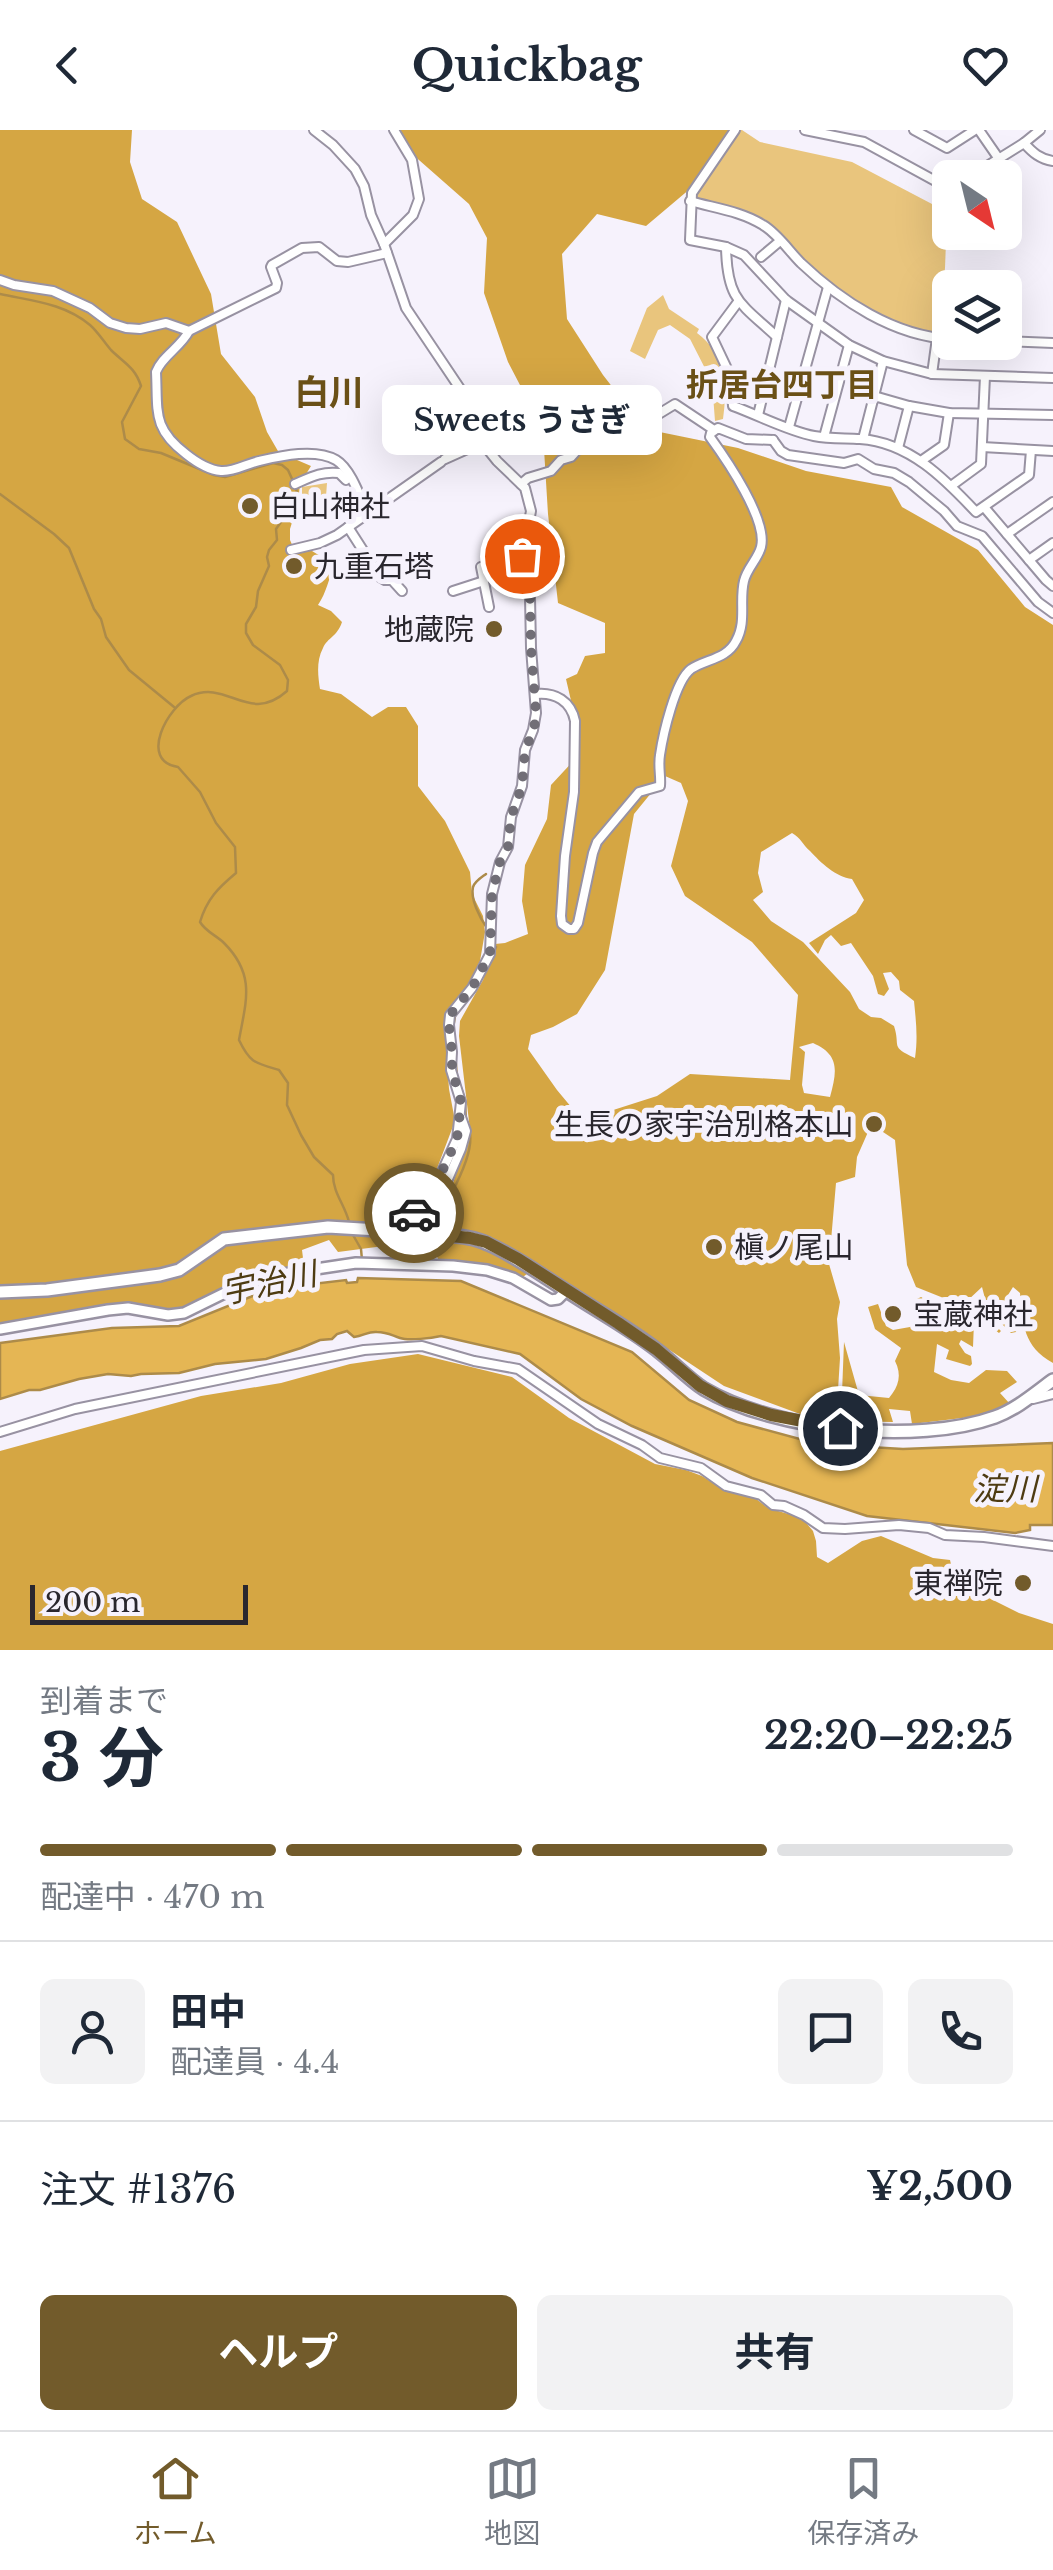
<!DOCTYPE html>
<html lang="ja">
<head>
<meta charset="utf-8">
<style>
	body { margin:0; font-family:"Libre Baskerville","Noto Sans JP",serif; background:#f2f2f3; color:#1f2937; height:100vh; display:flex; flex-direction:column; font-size:38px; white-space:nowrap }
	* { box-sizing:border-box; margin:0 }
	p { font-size:32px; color:#747a83 }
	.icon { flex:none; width:55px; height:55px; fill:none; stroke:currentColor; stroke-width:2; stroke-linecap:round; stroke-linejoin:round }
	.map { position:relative; height:1520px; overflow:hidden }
	.side { display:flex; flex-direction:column; background:#fff; flex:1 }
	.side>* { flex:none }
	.needle { width:65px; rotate:145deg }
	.fabs { position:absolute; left:932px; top:30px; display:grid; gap:20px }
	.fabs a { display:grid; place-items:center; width:90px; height:90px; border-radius:15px; background:#fff; box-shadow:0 10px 40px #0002; font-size:50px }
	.scale { position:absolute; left:30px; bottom:25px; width:218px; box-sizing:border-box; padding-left:10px; border:5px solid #2a272e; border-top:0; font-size:28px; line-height:35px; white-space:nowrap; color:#2a272e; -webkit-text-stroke:8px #f6f2fc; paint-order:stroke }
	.pin { position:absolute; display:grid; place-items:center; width:85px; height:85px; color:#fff; margin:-42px; border:5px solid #fff; border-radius:50%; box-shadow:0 2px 10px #0007 }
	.courier { position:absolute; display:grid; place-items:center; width:100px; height:100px; margin:-50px; border:8px solid #725b2b; border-radius:50%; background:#fff; color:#222; box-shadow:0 2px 12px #0007 }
	.bubble { position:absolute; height:70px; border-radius:15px; background:#fff; box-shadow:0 10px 40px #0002; font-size:32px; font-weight:700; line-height:70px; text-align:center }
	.head em { font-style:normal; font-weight:700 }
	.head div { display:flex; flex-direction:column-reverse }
	.head { display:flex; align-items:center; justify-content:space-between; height:170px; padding:0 40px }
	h1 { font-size:65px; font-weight:700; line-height:75px }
	.bar { display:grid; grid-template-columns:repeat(4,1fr); gap:15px 10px; align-content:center; height:120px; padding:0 40px }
	.bar i { height:12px; border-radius:8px; background:#e0e1e3 }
	.bar .active { background:#725b2b }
	.bar p { grid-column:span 4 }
	.line { display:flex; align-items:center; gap:25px; padding:0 40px; border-top:2px solid #e0e1e3 }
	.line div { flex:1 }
	.round { display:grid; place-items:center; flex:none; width:105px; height:105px; border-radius:15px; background:#f2f2f3 }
	.cta { display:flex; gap:20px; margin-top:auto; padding:20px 40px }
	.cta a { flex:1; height:115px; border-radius:15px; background:#725b2b; color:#fff; font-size:40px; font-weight:700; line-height:115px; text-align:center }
	.cta a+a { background:#f2f2f3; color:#1f2937 }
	header { display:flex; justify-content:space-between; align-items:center; height:130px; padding:0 40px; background:#fff; font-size:45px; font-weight:700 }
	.tab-bar { display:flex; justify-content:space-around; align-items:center; height:140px; border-top:2px solid #e0e1e3; background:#fff; font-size:28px; color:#747a83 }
	.tab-bar a { display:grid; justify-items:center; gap:5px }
	.tab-bar .active { color:#725b2b }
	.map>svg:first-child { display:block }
	.green { fill:#e9c57d }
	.forest { fill:#d5a643; fill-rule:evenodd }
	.water { fill:#e5b654; stroke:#ad8b49; stroke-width:2.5 }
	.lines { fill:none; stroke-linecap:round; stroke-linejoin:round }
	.stream { stroke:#ad8b49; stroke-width:2.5 }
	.minor-casing { stroke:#9892a2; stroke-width:12 }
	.tertiary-casing { stroke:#9892a2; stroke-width:14 }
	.primary-casing { stroke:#9892a2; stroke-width:16 }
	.minor { stroke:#fff; stroke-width:8 }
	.tertiary { stroke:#fff; stroke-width:9 }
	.primary { stroke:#fff; stroke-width:11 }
	.primary-bridge-casing { stroke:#9892a2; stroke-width:16; stroke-linecap:butt }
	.primary-bridge { stroke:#fff; stroke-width:11 }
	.done { stroke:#716e76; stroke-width:10; stroke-dasharray:0 18 }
	.route { stroke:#725b2b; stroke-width:12 }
	.poi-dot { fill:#725b2b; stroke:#f6f2fc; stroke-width:4 }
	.labels { text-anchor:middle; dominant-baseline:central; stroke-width:10; stroke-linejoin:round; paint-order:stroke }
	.poi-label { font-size:30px; fill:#2a272e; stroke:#f6f2fc; text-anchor:start }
	.neighbourhood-label { font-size:32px; font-weight:bold; fill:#6a5017; stroke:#f6f2fc }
	.water-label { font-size:32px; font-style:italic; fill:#4e3b12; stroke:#f6f2fc }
	.quarter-label { font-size:35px; font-weight:bold; fill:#6a5017; stroke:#f6f2fc }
</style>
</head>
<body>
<header><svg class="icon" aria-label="back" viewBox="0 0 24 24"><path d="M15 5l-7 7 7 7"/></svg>Quickbag<svg class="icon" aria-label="heart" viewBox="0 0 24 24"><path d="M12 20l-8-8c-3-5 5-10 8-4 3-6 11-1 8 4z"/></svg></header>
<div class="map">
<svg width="1053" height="1520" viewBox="0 0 1053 1520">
	<rect width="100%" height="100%" fill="#f6f2fc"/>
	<g class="green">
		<polygon points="735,0 742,0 760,12 852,32 932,74 948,60 945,138 937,208 882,192 828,156 766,97 690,71 691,58"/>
		<path d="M663,165L669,179L699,199L697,203C725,223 728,257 723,289L715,291L712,252L690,209L670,195L658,200L645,229L630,221L647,178Z"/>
		<polygon points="327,353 325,380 314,385 312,390 302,392 302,357"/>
	</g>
	<g class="forest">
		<path d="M0,0H132L130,32L142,69L177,92L211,164L221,224L255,267L267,302L282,328L297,330L311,336L300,354L298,373L290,399V410L293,417L312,421L335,435C328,449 327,462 318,475L331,481L342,492C337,507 328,507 323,518C316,531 318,546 320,559L341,564L372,587L388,577H406L418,596V656L445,691L470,742L472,764L483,786L485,802L480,831L463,865L444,886L449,959L455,991L430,1057L403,1092L392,1097L384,1116L338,1122L329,1110L302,1120L304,1136L182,1178L113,1179L0,1194Z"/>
		<path d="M391,0H729L691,58L646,96L597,84L562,124L567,189L603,245L645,299L738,318L806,341L891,357L902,377L978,420L1025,477L1053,495V1233C1023,1216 1023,1195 1020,1163L1013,1157L1008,1165L1016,1179C1014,1190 1018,1194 1016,1202L1011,1203L988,1180L982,1157L967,1171L946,1169L916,1157L907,1135L895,1010L883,1002H868L857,1027L855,1047L836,1053L829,1134L840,1172L837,1189L840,1228L838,1260L832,1269L827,1288L808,1287L724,1256L600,1174L537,1136L523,1147L484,1134L438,1129L432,1114L439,1097L470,1000L459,906L460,891L483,850L495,814L505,813L528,804L522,771L525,735L547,689L551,655L577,627L578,588L572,575L566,549L577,544L585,526L605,523V493L558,473L548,384L544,319L533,280L508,232L484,163L487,108L469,74L411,23ZM665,646L681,653L688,671L671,736L685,766L752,812L798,865L790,950L690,944L657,966L582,990L557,960L528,919L531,905L553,897L577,884L605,840L634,684ZM792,703C801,708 802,714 810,721C821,733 836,747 852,749L864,770L856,783L809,813L818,824L825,810L831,805L841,816L851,813L873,846L878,864L884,866L889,859L883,843L891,842L899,851L900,860L914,871C916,891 918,908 915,928C889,916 901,917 894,896L881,888L871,887L859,879L850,862L803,812L771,791L753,770L763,762L758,743L761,722ZM813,913C840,925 837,941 830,967L804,963L802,955L805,922L799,917Z"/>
		<path d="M921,1167C929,1171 937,1177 945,1180C968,1188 981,1180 1001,1201L999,1203L985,1192H974L973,1217L961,1210L959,1214L965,1223L971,1226L972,1234L970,1236L946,1229L949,1220L937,1214L934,1242L951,1250L969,1253L986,1240L1007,1241L1017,1252L1000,1263L1010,1274L979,1286L912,1294L910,1281L889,1279L893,1292L841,1291L836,1275L842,1263L844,1212L859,1265L889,1268C899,1256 902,1245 895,1231L901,1218L875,1199L868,1177L878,1174L886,1196L893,1200L910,1197L924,1186L917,1169Z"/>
		<path d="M418,1224L512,1247L569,1288L655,1334L686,1340L702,1346L726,1361L755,1368L768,1378L802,1388L813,1401L816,1411L817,1427L828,1433L862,1411L881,1406L933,1428L950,1430L953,1443H969L970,1438C984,1442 983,1453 985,1466L1019,1483L1053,1494V1520H0V1321L201,1266L281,1253L350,1234Z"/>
	</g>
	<path class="water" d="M358,1148L461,1151L632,1222L689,1270L737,1292L818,1314L903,1319L1053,1313V1395H1030V1400L1015,1403L867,1386L752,1348L632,1296L581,1269L520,1224L441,1206C432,1208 409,1211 400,1208C391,1205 387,1202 377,1202C368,1201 364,1206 354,1207L347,1201L337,1204L332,1209L320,1210L301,1218L266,1229L215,1234L179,1243L141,1244L131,1246L108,1244L79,1249L40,1260H29L0,1269V1213L112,1198L179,1196L270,1159L346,1150L347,1153L357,1152Z"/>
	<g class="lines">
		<g class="stream">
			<path d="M0,164C32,171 64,173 90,195C98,202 104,212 111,220C124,233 135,237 141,256L122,292L125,309L139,319L161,323L214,345L225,347L273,333L282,335L288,340L293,351"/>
			<path d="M296,358L298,368L276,399L277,410L269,420L267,427L269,436L258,461L256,477L246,494V503L253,515L280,535L288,550L287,561C249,595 227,549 191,566C168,576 138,631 178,637L200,662L216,693L235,717L236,743C218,758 207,769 200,792C206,802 216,805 224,813C256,845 246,871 239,910C250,933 255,933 279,940L288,953L287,975L301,1005L314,1027L333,1045C333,1063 345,1075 349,1092"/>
			<polyline points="0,364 54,404 69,418 94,479 101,489 106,507 129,540 174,577"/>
			<path d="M486,744C482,747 475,751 473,757C470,769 480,788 487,798"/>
			<polyline points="457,948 453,898 455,886 478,856 496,817"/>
			<polyline points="460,955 465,970 466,992"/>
			<path d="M429,1100C443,1080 474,1029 470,1004"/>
			<polyline points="353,1105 361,1119 362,1130"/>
			<polyline points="426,1108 427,1119 433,1133"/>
		</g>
		<g class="minor-casing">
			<g id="minor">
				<polyline points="314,0 333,15 355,39 364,56 371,85 384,114 406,178 469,272 489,321 497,331 525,358 531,381 522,429 530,467 531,518 536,583 533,600 525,620 522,656 511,687 508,717 500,732 492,764 490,824 472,858 450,885 449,895 452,922 451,940 461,972 457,1009 433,1061 408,1090 404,1101"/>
				<polyline points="735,0 692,63 690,110 726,117 744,125 786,170 849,215 883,231 932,244 1053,248"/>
				<polyline points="805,0 864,12 950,59"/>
				<polyline points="914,0 947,18 975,0"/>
				<polyline points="979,0 999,29"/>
				<path d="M1024,13C1033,23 1040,29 1053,31"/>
				<polyline points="968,48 1024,13 1040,0"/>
				<path d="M690,71C714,78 741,81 763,95C778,104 789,121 801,133C841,171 894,206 950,209"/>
				<polyline points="384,114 413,85 419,69 412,30 394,0"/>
				<path d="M726,117C727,170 740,173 777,207"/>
				<polyline points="761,127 780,111"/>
				<path d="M0,150L14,155L53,161L90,178L110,193L126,198L140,199L166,193L189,201C181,217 162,226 156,242C158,282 152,298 186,324C196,332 209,340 221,341C234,342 246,334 259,331C281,326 315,318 336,330C351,339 360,367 367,383"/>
				<path d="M738,172L712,207L731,247L733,276C758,285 788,301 814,306C829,309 845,308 860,309C909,312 945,349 976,382L1029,345L1031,320"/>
				<polyline points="189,201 276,158 277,153 271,137 272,135 302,118 319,117 337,131 348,132 387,123"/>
				<polyline points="1005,211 1053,213"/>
				<polyline points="932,244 937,208"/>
				<polyline points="874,266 909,276 949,283 1053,285"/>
				<polyline points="758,285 786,170"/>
				<polyline points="789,297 828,157"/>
				<polyline points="824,307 849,215"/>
				<polyline points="863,309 883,231"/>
				<polyline points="773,310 781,321 788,325 844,333 858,329 874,339 894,343 909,352 944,381 957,396 982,406 1038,472 1053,483"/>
				<polyline points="982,317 1053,321"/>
				<polyline points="898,318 909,276"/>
				<polyline points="445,329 485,311"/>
				<polyline points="921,331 944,315 949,283"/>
				<path d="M295,354C311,347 322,341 339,343L346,350"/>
				<polyline points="521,354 528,348 551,341 561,330 571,327 597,298 604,294 611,295 622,305 626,304 675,274 714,300"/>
				<polyline points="951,356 981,334 985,246"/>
				<polyline points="984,377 1046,450 1053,456"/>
				<polyline points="348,397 380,447 385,450 392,450 402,461"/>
				<polyline points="1007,404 1053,372"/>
				<polyline points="291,420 320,413 337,405 441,332"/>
				<polyline points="1029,430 1053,413"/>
				<polyline points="453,461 484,451"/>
				<polyline points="489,477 481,437 522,429"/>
				<path d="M536,564C555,562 571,571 575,591L574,662L565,726L561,786L562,794L569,799H574L578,793L593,723L597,712L639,662L660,656C661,646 658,636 660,625C663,605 675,551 691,539C706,529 727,529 736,511C747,492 739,471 744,451C747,438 758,429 761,417C768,390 726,329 710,307L711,303L718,298L746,309L773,310"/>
				<polyline points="421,1135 418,1111 421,1096 438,1072 461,1019 466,1001 461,987"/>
				<polyline points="1033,1269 1053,1264"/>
				<polyline points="0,1302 75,1279 364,1220 422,1216 474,1231 518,1239 598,1294 642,1315 660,1328 701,1338 726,1356 761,1365 773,1375 784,1376 804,1385 823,1398 845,1399 899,1395 929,1398 945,1405 984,1407 1053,1416"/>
			</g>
		</g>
		<g class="tertiary-casing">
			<polyline id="tertiary" points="0,1199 108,1180 128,1178 168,1185 184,1183 241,1155 276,1145 356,1133 453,1136 487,1140 513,1148 551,1170 558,1169 566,1161"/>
		</g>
		<g class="primary-casing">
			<g id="primary">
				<path d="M436,1104C453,1106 472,1106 488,1114C516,1126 541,1145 567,1161C597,1181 629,1198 657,1220C673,1232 687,1248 704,1259C775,1301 917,1315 995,1287C1017,1279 1035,1263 1053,1250"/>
				<polyline points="0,1162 47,1160 160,1145 179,1140 224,1109 328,1097 412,1102"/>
			</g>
		</g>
		<use href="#minor" class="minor"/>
		<use href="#tertiary" class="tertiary"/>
		<use href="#primary" class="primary"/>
		<g class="primary-bridge-casing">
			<polyline id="primary-bridge" points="412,1102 436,1104"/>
		</g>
		<use href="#primary-bridge" class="primary-bridge"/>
	</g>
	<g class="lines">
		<polyline class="done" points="414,1083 433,1061 457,1009 461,972 452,940 452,922 449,895 450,885 472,858 490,824 492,764 500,732 508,717 511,687 522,656 525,620 534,600 536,583 531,518 530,467 522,426"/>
		<polyline class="route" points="414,1083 408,1090 404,1101 470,1108 486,1112 518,1129 618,1193 656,1219 700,1256 727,1271 771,1285 840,1298"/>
	</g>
	<g class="poi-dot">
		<circle cx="250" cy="376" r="10"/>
		<circle cx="294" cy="436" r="10"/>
		<circle cx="494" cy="499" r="10"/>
		<circle cx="874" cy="994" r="10"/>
		<circle cx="714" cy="1117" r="10"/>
		<circle cx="893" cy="1184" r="10"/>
		<circle cx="1023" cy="1453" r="10"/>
	</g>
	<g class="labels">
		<g class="poi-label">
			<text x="270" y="376">白山神社</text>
			<text x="314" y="436">九重石塔</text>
			<text x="474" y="499" text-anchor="end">地蔵院</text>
			<text x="854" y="994" text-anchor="end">生長の家宇治別格本山</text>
			<text x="734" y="1117">槇ノ尾山</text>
			<text x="913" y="1184">宝蔵神社</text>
			<text x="1003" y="1453" text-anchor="end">東禅院</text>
		</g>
		<g class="neighbourhood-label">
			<text x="782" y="255">折居台四丁目</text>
		</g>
		<g class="water-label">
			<text transform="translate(269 1153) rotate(-12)">宇治川</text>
			<text x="1005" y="1359">淀川</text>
		</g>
		<g class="quarter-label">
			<text x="329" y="262">白川</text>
		</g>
	</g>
</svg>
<div class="fabs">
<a><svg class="needle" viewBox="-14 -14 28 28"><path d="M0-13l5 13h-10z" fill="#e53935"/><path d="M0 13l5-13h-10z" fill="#747a83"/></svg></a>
<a><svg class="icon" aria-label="layers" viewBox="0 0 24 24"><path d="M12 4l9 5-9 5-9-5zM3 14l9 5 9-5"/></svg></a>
</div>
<div class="scale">200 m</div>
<div class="pin" style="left:522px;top:426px;background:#ea580c"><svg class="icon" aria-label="bag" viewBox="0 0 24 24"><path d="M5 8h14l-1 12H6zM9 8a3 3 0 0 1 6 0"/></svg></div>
<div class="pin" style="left:840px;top:1298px;background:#1f2937"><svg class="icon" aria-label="home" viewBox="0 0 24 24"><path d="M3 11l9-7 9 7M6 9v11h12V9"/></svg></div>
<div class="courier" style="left:414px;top:1083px"><svg class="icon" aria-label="car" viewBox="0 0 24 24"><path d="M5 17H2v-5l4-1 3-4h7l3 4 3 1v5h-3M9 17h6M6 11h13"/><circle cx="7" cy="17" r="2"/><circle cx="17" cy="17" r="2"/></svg></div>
<div class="bubble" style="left:382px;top:255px;width:280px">Sweets うさぎ</div>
</div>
<section class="side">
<div class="head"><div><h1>3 分</h1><p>到着まで</p></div><em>22:20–22:25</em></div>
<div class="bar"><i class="active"></i><i class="active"></i><i class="active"></i><i></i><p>配達中 · 470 m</p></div>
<div class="line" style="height:180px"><a class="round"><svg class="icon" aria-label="person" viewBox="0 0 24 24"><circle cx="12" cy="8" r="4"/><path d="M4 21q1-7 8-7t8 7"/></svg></a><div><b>田中</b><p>配達員 · 4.4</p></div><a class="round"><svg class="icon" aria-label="chat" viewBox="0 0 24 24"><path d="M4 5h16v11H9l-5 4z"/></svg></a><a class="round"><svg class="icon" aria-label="phone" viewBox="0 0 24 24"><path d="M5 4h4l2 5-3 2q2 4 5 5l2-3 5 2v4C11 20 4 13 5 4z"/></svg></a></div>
<div class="line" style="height:130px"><div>注文 #1376</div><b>¥2,500</b></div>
<div class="cta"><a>ヘルプ</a><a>共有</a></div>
</section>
<nav class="tab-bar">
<a class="active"><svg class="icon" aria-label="home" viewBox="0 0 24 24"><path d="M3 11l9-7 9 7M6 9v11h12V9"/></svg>ホーム</a>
<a><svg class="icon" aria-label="map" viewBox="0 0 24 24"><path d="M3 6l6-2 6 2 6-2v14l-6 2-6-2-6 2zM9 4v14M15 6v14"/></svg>地図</a>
<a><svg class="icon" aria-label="saved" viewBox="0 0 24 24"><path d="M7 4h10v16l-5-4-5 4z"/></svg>保存済み</a>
</nav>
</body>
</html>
